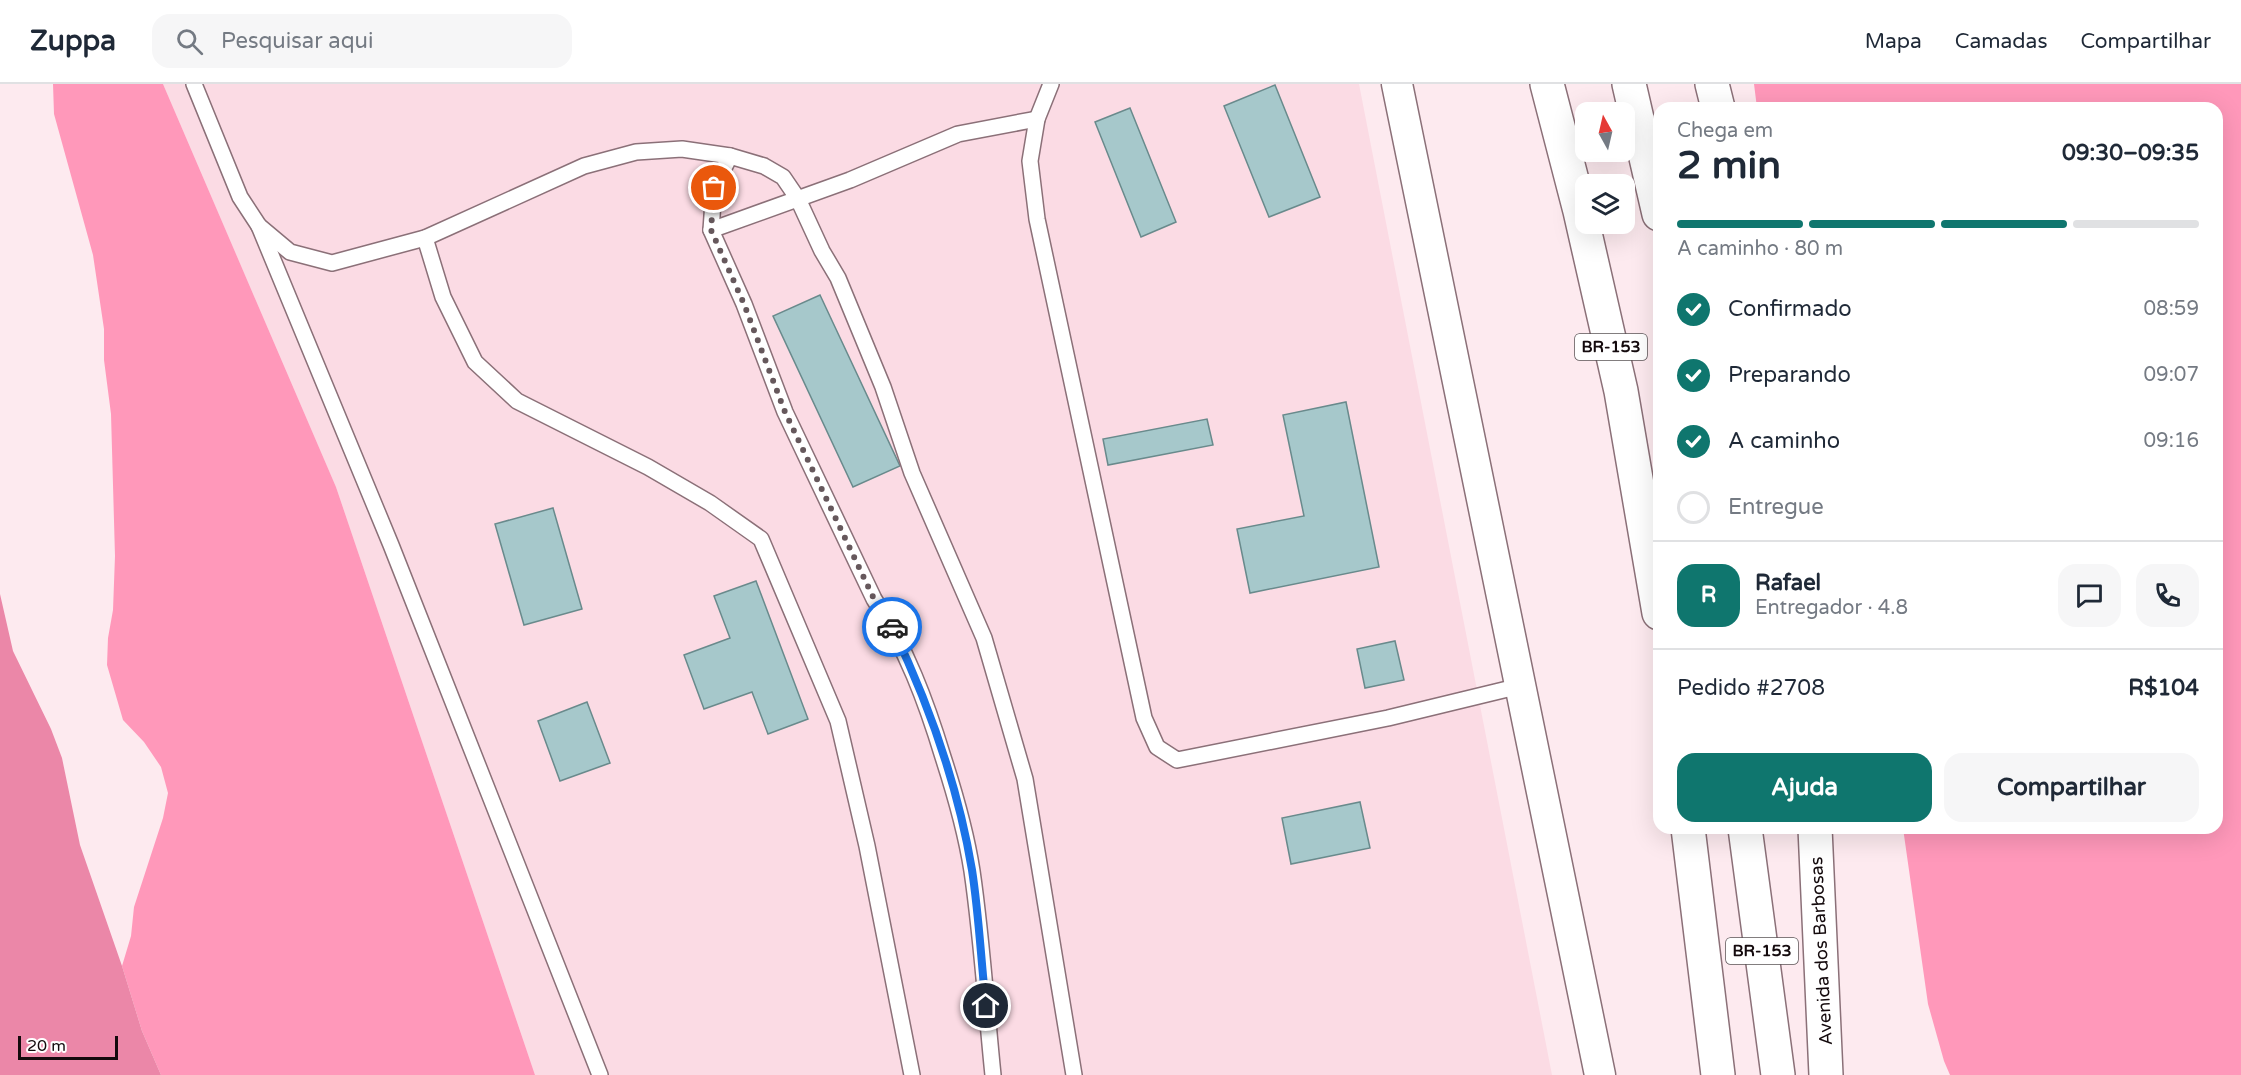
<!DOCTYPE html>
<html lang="pt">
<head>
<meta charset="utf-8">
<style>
	body { margin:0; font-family:"Varela Round",sans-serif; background:#f6f6f7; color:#1f2937; height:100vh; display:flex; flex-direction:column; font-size:22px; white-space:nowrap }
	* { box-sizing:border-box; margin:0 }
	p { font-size:20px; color:#747a83 }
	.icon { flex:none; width:33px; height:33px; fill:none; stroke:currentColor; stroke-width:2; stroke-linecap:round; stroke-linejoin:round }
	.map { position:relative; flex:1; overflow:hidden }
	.panel { position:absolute; left:1653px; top:18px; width:570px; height:732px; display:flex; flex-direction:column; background:#fff; border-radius:18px; box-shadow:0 6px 24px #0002 }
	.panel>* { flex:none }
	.needle { width:39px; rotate:352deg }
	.controls { position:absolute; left:1575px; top:18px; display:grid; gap:12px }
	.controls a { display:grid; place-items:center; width:60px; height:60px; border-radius:12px; background:#fff; box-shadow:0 6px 24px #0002; font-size:30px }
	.scale { position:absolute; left:18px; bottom:15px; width:100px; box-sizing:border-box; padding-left:6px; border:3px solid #140a0d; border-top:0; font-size:16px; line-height:21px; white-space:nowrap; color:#140a0d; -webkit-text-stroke:4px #fff; paint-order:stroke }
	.pin { position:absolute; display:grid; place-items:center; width:51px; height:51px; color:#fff; margin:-26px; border:3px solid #fff; border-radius:50%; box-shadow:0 2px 6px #0007 }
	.courier { position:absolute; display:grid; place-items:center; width:60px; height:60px; margin:-30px; border:4px solid #1a73e8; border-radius:50%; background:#fff; color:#222; box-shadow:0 2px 8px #0007 }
	.summary em { font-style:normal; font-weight:800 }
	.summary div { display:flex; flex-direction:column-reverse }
	.summary { display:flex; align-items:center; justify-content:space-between; height:102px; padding:0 24px }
	h1 { font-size:39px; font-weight:800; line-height:45px }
	.bar { display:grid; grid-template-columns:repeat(4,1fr); gap:9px 6px; align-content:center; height:72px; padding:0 24px }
	.bar i { height:8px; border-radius:4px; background:#e0e1e3 }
	.bar .active { background:#0f766e }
	.bar p { grid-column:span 4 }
	.line { display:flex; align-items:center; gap:15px; padding:0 24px; border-top:2px solid #e0e1e3 }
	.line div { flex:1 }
	.round { display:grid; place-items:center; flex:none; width:63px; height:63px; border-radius:18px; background:#f6f6f7 }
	ol { padding:0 24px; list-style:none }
	li { display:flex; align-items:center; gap:18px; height:66px }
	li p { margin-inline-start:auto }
	li .icon { padding:6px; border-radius:50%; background:#0f766e; color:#fff; stroke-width:4 }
	li:last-child { color:#747a83 }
	li i { width:33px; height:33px; border:3px solid #e0e1e3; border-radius:50% }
	.action { display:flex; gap:12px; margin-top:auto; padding:12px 24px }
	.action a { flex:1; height:69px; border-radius:18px; background:#0f766e; color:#fff; font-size:24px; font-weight:800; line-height:69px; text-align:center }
	.action a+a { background:#f6f6f7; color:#1f2937 }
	header { display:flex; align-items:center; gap:36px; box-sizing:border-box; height:84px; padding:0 30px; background:#fff; border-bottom:2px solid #e0e1e3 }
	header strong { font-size:28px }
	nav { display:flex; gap:33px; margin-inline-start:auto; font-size:21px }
	.search { width:420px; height:54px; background:#f6f6f7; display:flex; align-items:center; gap:15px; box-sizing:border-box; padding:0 21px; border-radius:18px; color:#747a83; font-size:22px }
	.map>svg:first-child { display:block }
	.built { fill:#fbdbe4 }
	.forest { fill:#ff98ba }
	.water { fill:#eb87a8 }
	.building { fill:#a6c8cb; stroke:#698a8c; stroke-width:1.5 }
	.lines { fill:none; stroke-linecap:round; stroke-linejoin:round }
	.lane-casing { stroke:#8b7078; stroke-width:18 }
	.street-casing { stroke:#8b7078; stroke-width:33 }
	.highway-casing { stroke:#8b7078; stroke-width:36 }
	.lane { stroke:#fff; stroke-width:15 }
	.street { stroke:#fff; stroke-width:30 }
	.highway { stroke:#fff; stroke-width:33 }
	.done { stroke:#66585c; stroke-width:6; stroke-dasharray:0 10.8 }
	.route { stroke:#1a73e8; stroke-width:8 }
	.labels { text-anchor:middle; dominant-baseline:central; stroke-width:5; stroke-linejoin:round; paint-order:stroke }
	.shield { fill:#fff; stroke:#5a5456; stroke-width:1.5 }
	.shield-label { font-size:16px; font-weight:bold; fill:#140a0d }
	.street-label { font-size:18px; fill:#140a0d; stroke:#fff }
</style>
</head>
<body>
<header>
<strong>Zuppa</strong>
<div class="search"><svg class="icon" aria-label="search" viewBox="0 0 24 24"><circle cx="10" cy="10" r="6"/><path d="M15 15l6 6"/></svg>Pesquisar aqui</div>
<nav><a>Mapa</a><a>Camadas</a><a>Compartilhar</a></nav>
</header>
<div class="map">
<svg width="2241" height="991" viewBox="0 0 2241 991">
	<rect width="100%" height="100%" fill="#fdeaef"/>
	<polygon class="built" points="163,0 1359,0 1552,991 535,991 336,403"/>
	<g class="forest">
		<polygon points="53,0 163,0 336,403 535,991 161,991 142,947 122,882 131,852 134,823 163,734 168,709 161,683 144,658 123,636 107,581 108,554 113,526 115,472 111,330 104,276 104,245 93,171 54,30"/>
		<polygon points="1754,0 2241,0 2241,991 1950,991 1944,977 1928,920 1903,744 2217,744 2217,24 1757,24"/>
	</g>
	<polygon class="water" points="0,510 13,567 51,645 62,674 80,761 122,882 142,947 161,991 0,991"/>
	<g class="building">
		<polygon points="1275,1 1320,113 1269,133 1224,22"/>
		<polygon points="1130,24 1176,138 1141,153 1095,38"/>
		<polygon points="820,211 900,382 853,403 773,232"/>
		<polygon points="1346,318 1379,483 1250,509 1237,445 1304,432 1283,331"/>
		<polygon points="1207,335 1213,361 1108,381 1103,355"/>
		<polygon points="553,424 582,525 524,541 495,440"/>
		<polygon points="756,497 808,635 768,650 752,608 704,625 684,571 730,554 714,512"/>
		<polygon points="1395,557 1404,596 1365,604 1357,565"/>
		<polygon points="587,618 610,679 560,697 538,637"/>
		<polygon points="1360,718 1370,764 1291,780 1282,734"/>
	</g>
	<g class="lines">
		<g class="lane-casing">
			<g id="lane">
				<polyline points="194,0 240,113 259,142 290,168 332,179 425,154 584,82 636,68 682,65 730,72"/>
				<polyline points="1051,0 1037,35 1030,77 1037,135 1144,634 1157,663 1177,676 1388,634 1520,602"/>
				<polyline points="259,142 391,461 600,991"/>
				<polyline points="711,146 850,96 958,50 1037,35"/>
				<polyline points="425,154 443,213 475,278 517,317 648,383 710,419 761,455 838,637 867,762 912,991"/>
				<path d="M993,991C986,923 982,855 972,787C966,748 955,710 943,673C926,617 906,564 874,515L785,328L744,220L711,146L714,104L730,72L764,82L783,93L798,115L822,167L838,194L883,303L912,389L984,554L1025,695L1074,991"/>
			</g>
		</g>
		<g class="street-casing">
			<polyline id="street" points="1397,0 1600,991"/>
		</g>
		<g class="highway-casing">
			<g id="highway">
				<polyline points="1547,0 1580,127 1621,307 1659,529"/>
				<polyline points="1629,0 1659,130"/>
				<polyline points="1712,0 1718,24"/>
				<polyline points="1688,744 1718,991"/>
				<polyline points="1745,744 1778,991"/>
				<polyline points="1815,744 1826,991"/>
			</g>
		</g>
		<use href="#lane" class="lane"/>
		<use href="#street" class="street"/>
		<use href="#highway" class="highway"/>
	</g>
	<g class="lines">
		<polyline class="done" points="714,104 711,146 744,220 785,328 874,515 892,543"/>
		<path class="route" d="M892,543C929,620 958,702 972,786C979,831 981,877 986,922"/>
	</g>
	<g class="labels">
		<g class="shield">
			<rect x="1575" y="250" width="72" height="26" rx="4.5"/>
			<rect x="1726" y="854" width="72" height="26" rx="4.5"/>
		</g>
		<g class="shield-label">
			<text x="1611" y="263">BR-153</text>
			<text x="1762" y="867">BR-153</text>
		</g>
		<g class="street-label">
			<text transform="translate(1821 867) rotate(-93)">Avenida dos Barbosas</text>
		</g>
	</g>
</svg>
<div class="controls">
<a><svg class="needle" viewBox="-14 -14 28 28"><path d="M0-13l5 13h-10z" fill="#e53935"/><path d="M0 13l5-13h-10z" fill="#747a83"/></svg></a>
<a><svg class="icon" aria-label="layers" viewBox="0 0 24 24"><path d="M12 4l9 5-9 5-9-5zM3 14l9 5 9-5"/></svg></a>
</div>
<div class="scale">20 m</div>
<div class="pin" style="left:714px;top:104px;background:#ea580c"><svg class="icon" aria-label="bag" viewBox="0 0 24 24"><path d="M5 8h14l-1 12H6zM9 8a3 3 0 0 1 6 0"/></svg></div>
<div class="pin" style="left:986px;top:922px;background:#1f2937"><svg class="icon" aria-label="home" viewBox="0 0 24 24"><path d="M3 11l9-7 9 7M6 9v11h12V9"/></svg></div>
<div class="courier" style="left:892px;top:543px"><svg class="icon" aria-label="car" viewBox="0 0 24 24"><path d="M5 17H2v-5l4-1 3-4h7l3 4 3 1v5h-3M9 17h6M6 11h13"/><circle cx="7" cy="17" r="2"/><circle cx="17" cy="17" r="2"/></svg></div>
<section class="panel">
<div class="summary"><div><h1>2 min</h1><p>Chega em</p></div><em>09:30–09:35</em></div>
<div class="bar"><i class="active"></i><i class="active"></i><i class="active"></i><i></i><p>A caminho · 80 m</p></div>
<ol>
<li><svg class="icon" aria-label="check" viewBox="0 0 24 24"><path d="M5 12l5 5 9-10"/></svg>Confirmado<p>08:59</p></li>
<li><svg class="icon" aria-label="check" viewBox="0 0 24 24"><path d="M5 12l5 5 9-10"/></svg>Preparando<p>09:07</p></li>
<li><svg class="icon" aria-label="check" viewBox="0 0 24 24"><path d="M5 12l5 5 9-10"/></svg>A caminho<p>09:16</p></li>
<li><i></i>Entregue</li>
</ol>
<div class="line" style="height:108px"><b class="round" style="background:#0f766e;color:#fff">R</b><div><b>Rafael</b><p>Entregador · 4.8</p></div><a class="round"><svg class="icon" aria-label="chat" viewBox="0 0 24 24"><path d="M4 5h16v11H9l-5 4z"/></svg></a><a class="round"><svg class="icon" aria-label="phone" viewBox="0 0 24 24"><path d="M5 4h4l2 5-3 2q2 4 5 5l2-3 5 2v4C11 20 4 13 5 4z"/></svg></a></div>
<div class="line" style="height:78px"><div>Pedido #2708</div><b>R$104</b></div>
<div class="action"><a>Ajuda</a><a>Compartilhar</a></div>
</section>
</div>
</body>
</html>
